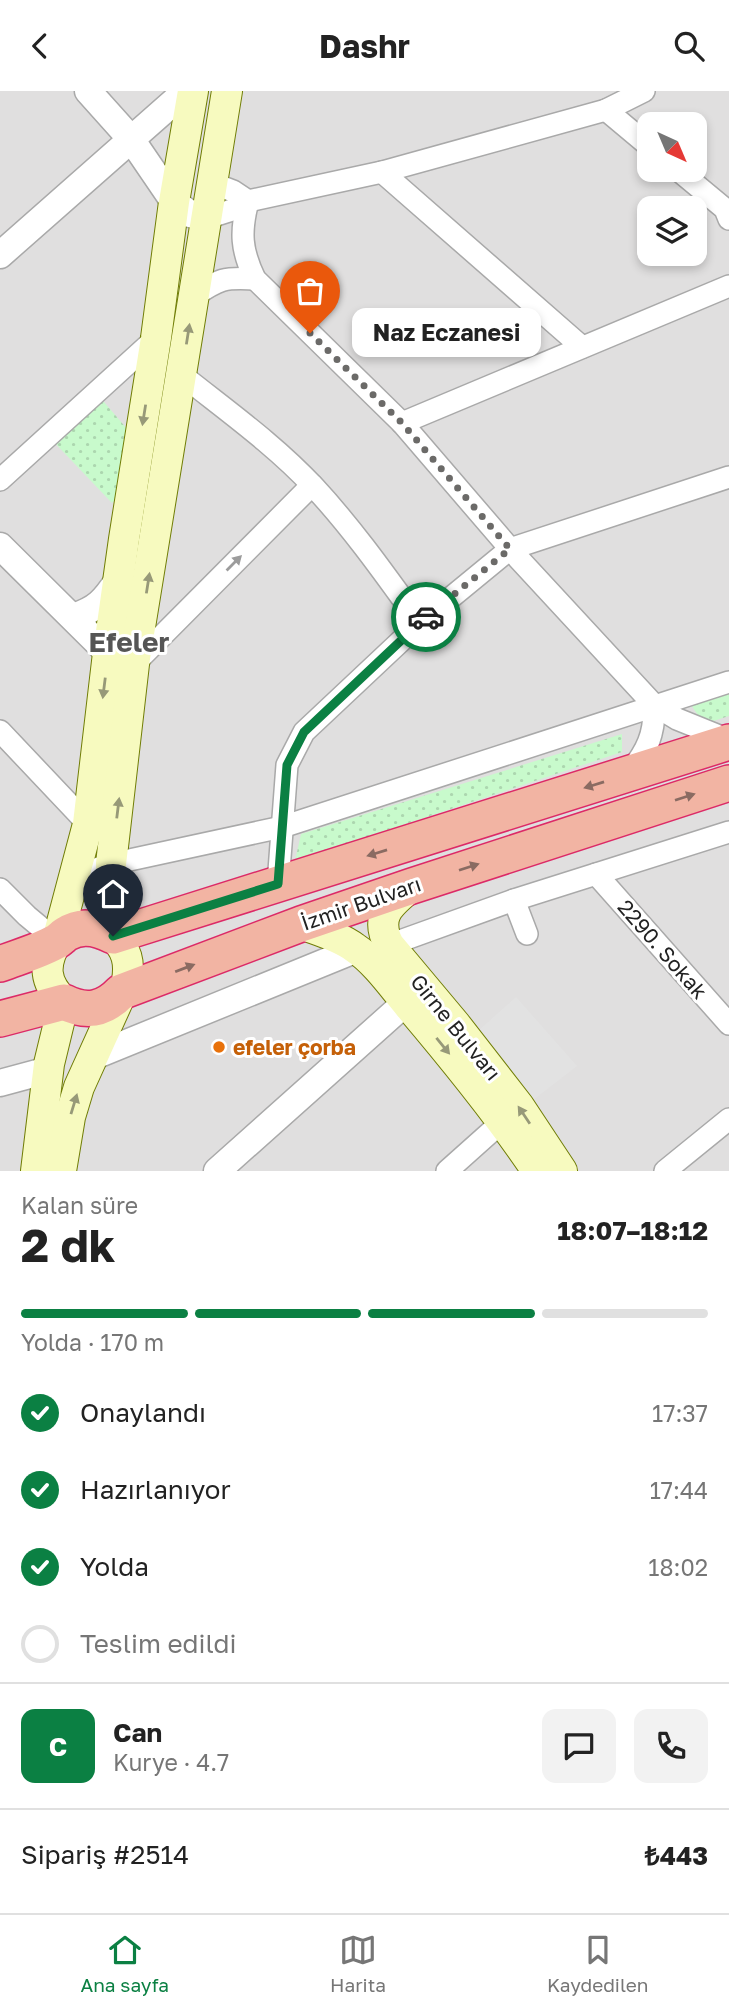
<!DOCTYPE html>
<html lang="tr">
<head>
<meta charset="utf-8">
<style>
	body { margin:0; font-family:"Golos Text",sans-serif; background:#f2f2f2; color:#222; height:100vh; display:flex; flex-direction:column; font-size:26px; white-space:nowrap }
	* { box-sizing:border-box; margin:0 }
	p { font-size:23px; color:#767676 }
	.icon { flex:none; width:38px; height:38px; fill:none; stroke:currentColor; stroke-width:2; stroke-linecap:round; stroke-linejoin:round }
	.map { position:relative; height:1080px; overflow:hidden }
	.details { display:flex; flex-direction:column; background:#fff; flex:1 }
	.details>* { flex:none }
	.needle { width:46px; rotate:136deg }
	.controls { position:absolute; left:637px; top:21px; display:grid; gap:14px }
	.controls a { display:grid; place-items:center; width:70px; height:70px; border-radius:14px; background:#fff; box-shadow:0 4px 10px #0003; font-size:35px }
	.pin { position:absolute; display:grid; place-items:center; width:60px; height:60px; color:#fff; margin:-72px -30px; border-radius:50% 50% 50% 0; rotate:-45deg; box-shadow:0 0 7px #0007 }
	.pin .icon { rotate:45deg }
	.courier { position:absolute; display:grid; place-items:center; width:70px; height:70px; margin:-35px; border:5px solid #0b8043; border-radius:50%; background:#fff; color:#222; box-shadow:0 2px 9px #0007 }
	.bubble { position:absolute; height:49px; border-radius:14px; background:#fff; box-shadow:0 4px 10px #0003; font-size:23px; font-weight:700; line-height:49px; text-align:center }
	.overview em { font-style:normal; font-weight:700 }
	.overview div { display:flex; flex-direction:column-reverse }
	.overview { display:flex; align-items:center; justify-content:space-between; height:119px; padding:0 21px }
	h1 { font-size:46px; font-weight:700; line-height:52px }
	.bar { display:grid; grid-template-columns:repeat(4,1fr); gap:10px 7px; align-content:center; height:84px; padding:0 21px }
	.bar i { height:9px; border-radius:5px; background:#e0e0e0 }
	.bar .on { background:#0b8043 }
	.bar p { grid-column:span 4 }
	.line { display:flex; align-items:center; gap:18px; padding:0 21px; border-top:2px solid #e0e0e0 }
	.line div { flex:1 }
	.round { display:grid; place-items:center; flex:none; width:74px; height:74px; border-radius:14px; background:#f2f2f2 }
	ol { padding:0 21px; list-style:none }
	li { display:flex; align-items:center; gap:21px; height:77px }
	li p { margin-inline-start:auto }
	li .icon { padding:7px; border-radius:50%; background:#0b8043; color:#fff; stroke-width:4 }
	li:last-child { color:#767676 }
	li i { width:38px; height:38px; border:4px solid #e0e0e0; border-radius:50% }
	header { display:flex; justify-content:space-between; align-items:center; height:91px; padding:0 21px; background:#fff; font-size:32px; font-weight:700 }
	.tabs { display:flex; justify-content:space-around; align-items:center; height:98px; border-top:2px solid #e0e0e0; background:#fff; font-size:19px; color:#767676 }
	.tabs a { display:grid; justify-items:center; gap:4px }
	.tabs .on { color:#0b8043 }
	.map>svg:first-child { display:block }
	.residential { fill:#e0dfdf; fill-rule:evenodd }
	.park { fill:url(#park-dots) }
	.parking { fill:#e2e2e2 }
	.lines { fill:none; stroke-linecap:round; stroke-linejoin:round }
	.minor-casing { stroke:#a9a9a9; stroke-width:24 }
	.tertiary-casing { stroke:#a9a9a9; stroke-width:29 }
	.secondary-casing { stroke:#707d05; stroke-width:32 }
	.trunk-casing { stroke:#dc2a67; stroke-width:38 }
	.minor { stroke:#fff; stroke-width:21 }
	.tertiary { stroke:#fff; stroke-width:26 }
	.secondary { stroke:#f7fabf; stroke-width:30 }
	.trunk { stroke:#f2b4a3; stroke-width:35 }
	.oneway { fill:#979978 }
	.oneway2 { fill:#9c9c9c }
	.oneway3 { fill:#8a6b62 }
	.done { stroke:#6b6a68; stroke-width:7; stroke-dasharray:0 12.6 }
	.route { stroke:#0b8043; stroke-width:9 }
	.food-dot { fill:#e8710a; stroke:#fff; stroke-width:2.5 }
	.labels { text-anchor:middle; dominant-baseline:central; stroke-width:6; stroke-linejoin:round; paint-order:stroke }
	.street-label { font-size:21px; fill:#222; stroke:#fff }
	.food-label { font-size:21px; font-weight:bold; fill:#c56008; stroke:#fff; text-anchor:start }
	.district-label { font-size:28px; font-weight:bold; fill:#555; stroke:#fff }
</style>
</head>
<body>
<header><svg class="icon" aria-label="back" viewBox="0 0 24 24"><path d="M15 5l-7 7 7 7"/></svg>Dashr<svg class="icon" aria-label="search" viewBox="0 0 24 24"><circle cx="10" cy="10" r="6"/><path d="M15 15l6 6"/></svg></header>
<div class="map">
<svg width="729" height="1080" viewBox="0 0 729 1080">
	<defs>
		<pattern id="park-dots" width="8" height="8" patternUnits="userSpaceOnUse" patternTransform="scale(1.75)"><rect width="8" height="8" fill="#c8facc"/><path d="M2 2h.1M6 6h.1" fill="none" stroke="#acd6af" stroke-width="1.8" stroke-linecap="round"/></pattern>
	</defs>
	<rect width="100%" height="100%" fill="#f2efe9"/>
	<path class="residential" d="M0,0H729V1080H0ZM649,33H695V79H649ZM649,117H695V163H649Z"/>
	<g class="park">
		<polygon points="98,304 134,346 127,398 112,412 51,348"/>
		<polygon points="729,599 729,625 704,633 689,611"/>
		<polygon points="622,643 622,661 295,770 301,743"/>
	</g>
	<polygon class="parking" points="516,906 577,975 533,1009 477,941"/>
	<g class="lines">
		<g class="minor-casing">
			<g id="minor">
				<polyline points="606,19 649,55"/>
				<polyline points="678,79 725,118 729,128"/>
				<polyline points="382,81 582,256"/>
				<polyline points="212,92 233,100 248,110"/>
				<path d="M248,110C240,141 241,159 255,188L402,332L518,467L654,614L677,628L729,649"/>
				<polyline points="207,127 232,119 248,110 382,81 606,19 644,0"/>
				<path d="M194,205C219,188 224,186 255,188"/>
				<path d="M182,284C227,320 275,354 314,396C353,438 386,485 420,532"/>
				<polyline points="402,332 729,195"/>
				<polyline points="0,389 156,247"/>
				<polyline points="134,573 312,394"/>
				<polyline points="0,640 88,733"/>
				<path d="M629,682C647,660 655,643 654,614"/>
				<polyline points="596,783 729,933"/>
				<polyline points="75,785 111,773 282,736 729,591"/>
				<polyline points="278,793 287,674 304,641 420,532 510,458 729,386"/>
				<polyline points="0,798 27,825 57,850"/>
				<polyline points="514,809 527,843"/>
				<polyline points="389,854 514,809 729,741"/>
				<polyline points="447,1080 503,1030"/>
				<polyline points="665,1080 729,1028"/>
			</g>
		</g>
		<g class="tertiary-casing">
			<g id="tertiary">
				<polyline points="88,0 131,48 174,111 190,123 207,127"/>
				<polyline points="0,164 186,0"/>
				<polyline points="0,455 108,562"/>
				<path d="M73,526C97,518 104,510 118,489"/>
				<polyline points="92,966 357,858"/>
				<polyline points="0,992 48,979"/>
				<polyline points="217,1080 422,897"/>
			</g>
		</g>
		<g class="secondary-casing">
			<g id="secondary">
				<path d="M412,795C390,813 374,825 389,854L456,934L519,1015L562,1080"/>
				<path d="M301,833C319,840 339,845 355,857C376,871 393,896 409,915C454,968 498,1022 537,1080"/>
				<path d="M36,1080L49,973L64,911C44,891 43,874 57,850L88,733L108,562L124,448L156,247L174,111L193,0"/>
				<path d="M61,1080L70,1026L79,996L127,890C130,871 127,859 113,845L111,773L134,573L227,0"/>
			</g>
		</g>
		<g class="trunk-casing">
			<g id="trunk">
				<path d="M0,873C18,866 40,860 57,850C59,849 64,844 66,843C81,833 98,837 113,845L729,651"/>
				<path d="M0,928L64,911C86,922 104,919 121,901L301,833L412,795L729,692"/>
			</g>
		</g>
		<use href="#minor" class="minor"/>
		<use href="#tertiary" class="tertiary"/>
		<use href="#secondary" class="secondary"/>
		<use href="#trunk" class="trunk"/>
	</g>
	<defs><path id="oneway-solid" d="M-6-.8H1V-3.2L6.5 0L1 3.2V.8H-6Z" transform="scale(1.75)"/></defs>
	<g class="oneway">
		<use href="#oneway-solid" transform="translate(188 243) rotate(-81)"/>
		<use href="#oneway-solid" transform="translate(144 324) rotate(99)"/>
		<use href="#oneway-solid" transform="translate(148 492) rotate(-81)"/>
		<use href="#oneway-solid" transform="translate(104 597) rotate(97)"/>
		<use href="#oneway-solid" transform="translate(118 717) rotate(-83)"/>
		<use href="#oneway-solid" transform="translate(443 955) rotate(51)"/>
		<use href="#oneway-solid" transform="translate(74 1013) rotate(-73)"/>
		<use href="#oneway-solid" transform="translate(524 1024) rotate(-124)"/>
	</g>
	<use class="oneway2" href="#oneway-solid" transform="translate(234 472) rotate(-45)"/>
	<g class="oneway3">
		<use href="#oneway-solid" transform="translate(594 694) rotate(163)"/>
		<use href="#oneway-solid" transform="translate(685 706) rotate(-18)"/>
		<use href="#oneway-solid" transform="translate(377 762) rotate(163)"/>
		<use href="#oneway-solid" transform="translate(469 776) rotate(-18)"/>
		<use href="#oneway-solid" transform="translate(185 877) rotate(-21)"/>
	</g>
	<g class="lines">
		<polyline class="done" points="310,242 402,332 510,458 426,526"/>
		<polyline class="route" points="113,845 278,793 287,674 304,641 426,526"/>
	</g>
	<circle class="food-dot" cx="219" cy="956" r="7"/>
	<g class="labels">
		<g class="street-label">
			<text transform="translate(361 812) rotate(-19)">İzmir Bulvarı</text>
			<text transform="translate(663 858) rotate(49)">2290. Sokak</text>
			<text transform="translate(456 936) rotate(51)">Girne Bulvarı</text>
		</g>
		<g class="food-label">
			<text x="233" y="956">efeler çorba</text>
		</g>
		<g class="district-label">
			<text x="129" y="550">Efeler</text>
		</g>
	</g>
</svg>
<div class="controls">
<a><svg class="needle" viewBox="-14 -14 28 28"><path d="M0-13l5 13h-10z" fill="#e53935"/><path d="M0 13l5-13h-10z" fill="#767676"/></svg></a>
<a><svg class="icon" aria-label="layers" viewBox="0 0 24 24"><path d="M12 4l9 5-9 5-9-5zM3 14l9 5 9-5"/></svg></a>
</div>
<div class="pin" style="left:310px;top:242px;background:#ea580c"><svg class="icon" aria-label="bag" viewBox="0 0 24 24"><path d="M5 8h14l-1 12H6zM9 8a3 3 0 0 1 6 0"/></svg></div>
<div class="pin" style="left:113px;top:845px;background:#1f2937"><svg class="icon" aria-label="home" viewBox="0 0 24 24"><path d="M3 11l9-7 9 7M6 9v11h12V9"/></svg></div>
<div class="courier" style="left:426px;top:526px"><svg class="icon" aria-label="car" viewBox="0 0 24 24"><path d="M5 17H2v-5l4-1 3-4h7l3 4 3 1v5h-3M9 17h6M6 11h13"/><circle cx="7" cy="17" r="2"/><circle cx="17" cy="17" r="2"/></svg></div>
<div class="bubble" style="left:352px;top:217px;width:189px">Naz Eczanesi</div>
</div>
<section class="details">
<div class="overview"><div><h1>2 dk</h1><p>Kalan süre</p></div><em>18:07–18:12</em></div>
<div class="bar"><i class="on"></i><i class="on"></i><i class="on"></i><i></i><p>Yolda · 170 m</p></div>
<ol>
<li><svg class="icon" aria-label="check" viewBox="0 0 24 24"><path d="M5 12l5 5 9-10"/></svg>Onaylandı<p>17:37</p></li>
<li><svg class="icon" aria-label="check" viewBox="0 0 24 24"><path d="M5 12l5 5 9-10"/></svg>Hazırlanıyor<p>17:44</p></li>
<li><svg class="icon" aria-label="check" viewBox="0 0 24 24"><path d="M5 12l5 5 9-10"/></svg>Yolda<p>18:02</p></li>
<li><i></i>Teslim edildi</li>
</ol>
<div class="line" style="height:126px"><b class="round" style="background:#0b8043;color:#fff">C</b><div><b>Can</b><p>Kurye · 4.7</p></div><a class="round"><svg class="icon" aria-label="chat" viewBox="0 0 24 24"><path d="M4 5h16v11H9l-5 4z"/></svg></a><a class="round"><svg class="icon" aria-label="phone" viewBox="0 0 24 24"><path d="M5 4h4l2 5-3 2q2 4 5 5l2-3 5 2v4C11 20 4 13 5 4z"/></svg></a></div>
<div class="line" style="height:91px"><div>Sipariş #2514</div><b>₺443</b></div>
</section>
<nav class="tabs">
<a class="on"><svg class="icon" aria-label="home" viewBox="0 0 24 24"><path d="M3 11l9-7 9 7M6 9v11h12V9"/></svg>Ana sayfa</a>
<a><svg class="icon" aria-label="map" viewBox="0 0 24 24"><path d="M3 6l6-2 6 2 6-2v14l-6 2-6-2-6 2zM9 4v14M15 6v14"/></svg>Harita</a>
<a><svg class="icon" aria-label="saved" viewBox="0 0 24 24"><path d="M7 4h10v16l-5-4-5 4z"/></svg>Kaydedilen</a>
</nav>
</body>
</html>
